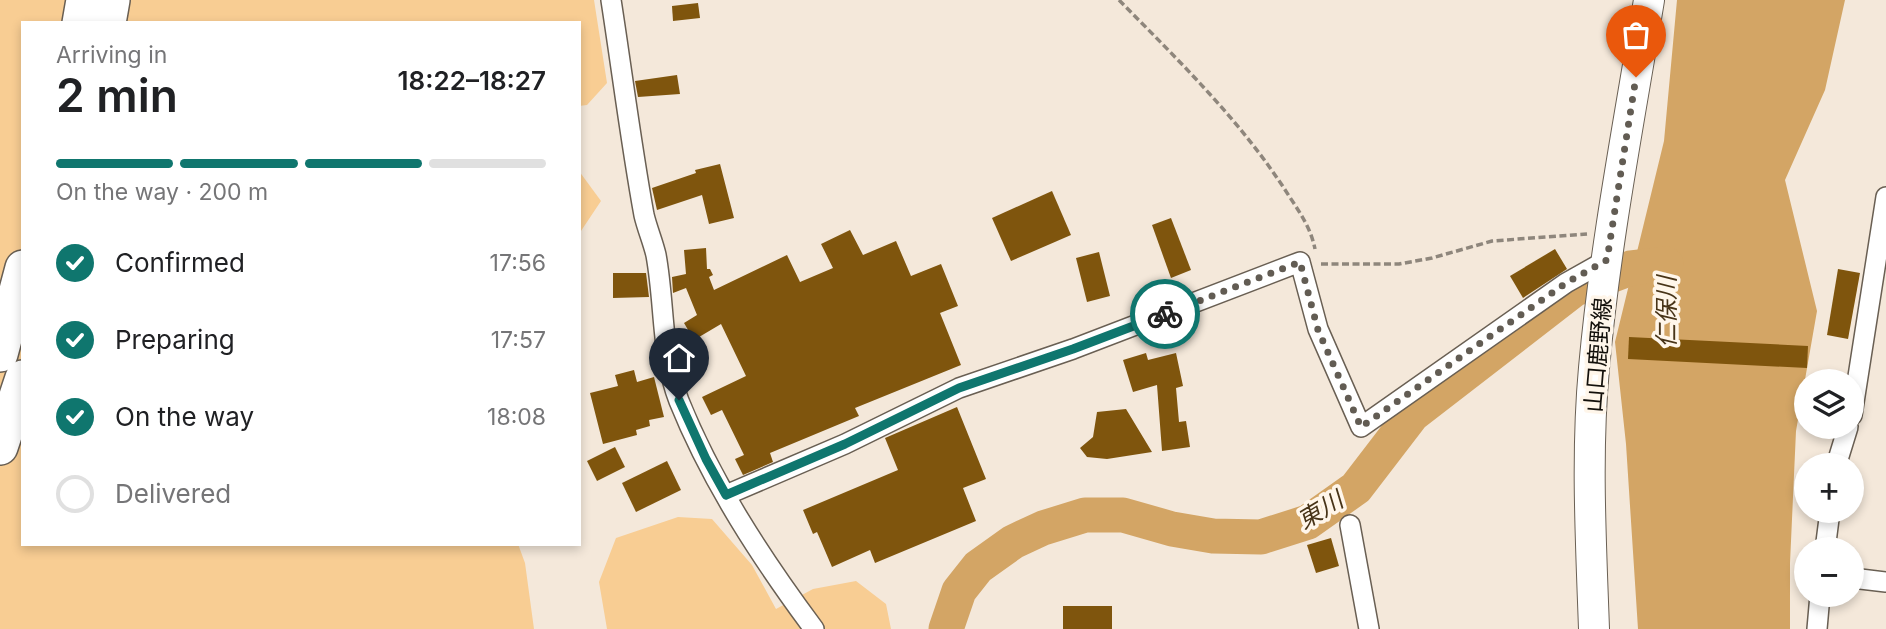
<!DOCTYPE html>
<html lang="en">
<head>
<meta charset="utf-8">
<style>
	body { margin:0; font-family:Inter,"Noto Sans JP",sans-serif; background:#f2f2f2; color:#202124; height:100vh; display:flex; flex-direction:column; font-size:26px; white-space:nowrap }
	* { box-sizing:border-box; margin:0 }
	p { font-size:23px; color:#757577 }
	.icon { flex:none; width:38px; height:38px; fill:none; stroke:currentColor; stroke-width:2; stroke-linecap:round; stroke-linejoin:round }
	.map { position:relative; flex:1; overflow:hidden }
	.side { position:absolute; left:21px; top:21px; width:560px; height:525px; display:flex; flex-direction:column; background:#fff; border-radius:0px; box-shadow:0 4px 10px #0003 }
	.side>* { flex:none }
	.buttons { position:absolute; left:1794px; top:369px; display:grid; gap:14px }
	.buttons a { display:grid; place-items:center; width:70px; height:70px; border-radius:50%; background:#fff; box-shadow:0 4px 10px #0003; font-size:35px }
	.pin { position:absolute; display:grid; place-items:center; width:60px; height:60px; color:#fff; margin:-72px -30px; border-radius:50% 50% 50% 0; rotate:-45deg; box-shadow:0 0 7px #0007 }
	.pin .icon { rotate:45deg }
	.courier { position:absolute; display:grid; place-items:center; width:70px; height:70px; margin:-35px; border:5px solid #0f766e; border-radius:50%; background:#fff; color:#222; box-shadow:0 2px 9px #0007 }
	.headline em { font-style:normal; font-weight:600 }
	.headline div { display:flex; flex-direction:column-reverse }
	.headline { display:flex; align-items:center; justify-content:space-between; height:119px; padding:0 35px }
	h1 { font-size:46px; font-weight:600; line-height:52px }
	.bar { display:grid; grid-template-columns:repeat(4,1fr); gap:10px 7px; align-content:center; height:84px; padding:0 35px }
	.bar i { height:9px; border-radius:5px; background:#e0e0e0 }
	.bar .current { background:#0f766e }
	.bar p { grid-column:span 4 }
	ol { padding:0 35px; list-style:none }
	li { display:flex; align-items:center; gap:21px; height:77px }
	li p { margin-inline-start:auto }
	li .icon { padding:7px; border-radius:50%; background:#0f766e; color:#fff; stroke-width:4 }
	li:last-child { color:#757577 }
	li i { width:38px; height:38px; border:4px solid #e0e0e0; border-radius:50% }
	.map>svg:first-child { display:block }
	.green { fill:#f8cd93 }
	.water { fill:#d3a565 }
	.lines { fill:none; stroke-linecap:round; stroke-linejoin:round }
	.river { stroke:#d3a565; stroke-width:35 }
	.building { fill:#7f550d }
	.street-casing { stroke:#695f53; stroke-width:22 }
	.primary-casing { stroke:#695f53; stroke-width:32 }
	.highway-casing { stroke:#695f53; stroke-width:38 }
	.path { stroke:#8e867c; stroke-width:3.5; stroke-dasharray:7 3.5; stroke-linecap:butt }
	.street { stroke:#fff; stroke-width:19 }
	.primary { stroke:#fff; stroke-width:30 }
	.highway { stroke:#fff; stroke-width:35 }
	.done { stroke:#625c53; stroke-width:7; stroke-dasharray:0 12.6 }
	.route { stroke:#0f766e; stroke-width:9 }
	.labels { text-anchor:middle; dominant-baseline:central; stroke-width:7; stroke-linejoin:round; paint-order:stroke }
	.street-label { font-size:23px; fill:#13100b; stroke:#fff6ea }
	.water-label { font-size:24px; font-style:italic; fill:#483418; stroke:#fff6ea }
</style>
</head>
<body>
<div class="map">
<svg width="1886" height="629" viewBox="0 0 1886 629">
	<rect width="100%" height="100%" fill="#f4e8da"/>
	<g class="green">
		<polygon points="0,0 594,0 607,83 587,105 579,106 579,23 23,23 23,544 518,544 525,563 534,629 0,629"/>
		<polygon points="579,171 601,201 579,234"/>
		<polygon points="678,517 712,519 752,565 776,609 813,589 856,581 886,604 891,629 607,629 599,582 616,538"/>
	</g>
	<polygon class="water" points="1677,0 1845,0 1825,90 1785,180 1817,311 1796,431 1790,563 1790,629 1638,629 1626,444 1615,342 1664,141"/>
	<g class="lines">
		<polyline class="river" points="946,629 959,591 978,567 1013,542 1043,528 1085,515 1123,515 1172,529 1213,536 1261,537 1308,522 1356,488 1412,415 1575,289 1631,268 1666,264"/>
	</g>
	<g class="building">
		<polygon points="698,3 700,18 673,21 672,6"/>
		<polygon points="677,75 680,94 638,97 635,81"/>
		<polygon points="720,164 734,218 709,224 702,195 657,210 652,188 696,173 695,170"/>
		<polygon points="1052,191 1071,235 1011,261 992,218"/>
		<polygon points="1171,218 1191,270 1171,278 1152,225"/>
		<polygon points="850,230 863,255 896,241 911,276 941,264 958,306 940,313 961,365 855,408 859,416 770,453 773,462 743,475 735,459 744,455 722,410 711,415 702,397 746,376 721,324 694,340 684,323 697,315 686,288 673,293 672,277 686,274 684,250 706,248 707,269 710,269 713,275 709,277 714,290 787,255 800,282 833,268 821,244"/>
		<polygon points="1555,249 1567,269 1523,298 1510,276"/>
		<polygon points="1099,252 1110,296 1087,302 1076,258"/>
		<polygon points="1838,269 1860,273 1848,339 1827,335"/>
		<polygon points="613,273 646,273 649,297 613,298"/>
		<polygon points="1629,337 1808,346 1807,368 1628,359"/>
		<polygon points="1146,353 1148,360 1176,353 1183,386 1176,388 1179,422 1186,421 1190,447 1162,451 1157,385 1133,392 1123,360"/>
		<polygon points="634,370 637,382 654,377 664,417 649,420 650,426 636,430 637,435 603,444 590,393 618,386 615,375"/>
		<polygon points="957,407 986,479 963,488 976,521 875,563 870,550 832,567 817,532 813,534 803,510 898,470 885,438"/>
		<polygon points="1126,409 1152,452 1107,459 1087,457 1080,448 1093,437 1097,412"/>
		<polygon points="615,447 625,467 597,481 587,461"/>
		<polygon points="667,461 681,490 636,512 622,483"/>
		<polygon points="1331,538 1339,566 1316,573 1307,545"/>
		<rect x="1063" y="606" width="49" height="23"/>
	</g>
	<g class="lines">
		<g class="street-casing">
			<g id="street">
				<path d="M611,0C622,71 631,144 644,215C647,228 653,242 656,255C665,304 661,355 679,401C712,483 762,559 814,629"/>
				<polyline points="1852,415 1886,197"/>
				<polyline points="1836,466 1848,427"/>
				<polyline points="726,495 845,444 959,388 1073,349 1300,262 1318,329 1361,427 1566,283 1607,260"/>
				<polyline points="1350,525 1369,629"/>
				<polyline points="1825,550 1830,511"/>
				<polyline points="1852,578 1886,582"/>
				<polyline points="1817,629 1820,595"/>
			</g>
		</g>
		<g class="primary-casing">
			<path id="primary" d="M1594,629C1591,543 1586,454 1594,368C1605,245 1629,122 1649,0"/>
		</g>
		<g class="highway-casing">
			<g id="highway">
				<polyline points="80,23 84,0"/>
				<polyline points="108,23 112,0"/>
				<polyline points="0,354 23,268"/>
				<polyline points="0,447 23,378"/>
			</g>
		</g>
		<g class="path">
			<path d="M1119,0C1180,62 1243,123 1289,196C1301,214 1311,229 1315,249"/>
			<polyline points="1321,264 1399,264 1432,258 1492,241 1587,234"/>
		</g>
		<use href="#street" class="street"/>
		<use href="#primary" class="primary"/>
		<use href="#highway" class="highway"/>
	</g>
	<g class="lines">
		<polyline class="done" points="1165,314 1300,262 1318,330 1361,427 1566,283 1607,260 1636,77"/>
		<polyline class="route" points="679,400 706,459 726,495 845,444 959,388 1073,349 1165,314"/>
	</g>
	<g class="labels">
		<g class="street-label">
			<text transform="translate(1598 355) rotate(-85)">山口鹿野線</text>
		</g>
		<g class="water-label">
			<text transform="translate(1666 312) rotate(-90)">仁保川</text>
			<text transform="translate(1320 510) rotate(-31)">東川</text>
		</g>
	</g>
</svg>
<div class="buttons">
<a><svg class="icon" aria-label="layers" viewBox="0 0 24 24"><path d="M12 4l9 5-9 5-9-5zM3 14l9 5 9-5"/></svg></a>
<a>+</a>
<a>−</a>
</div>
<div class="pin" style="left:1636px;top:77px;background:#ea580c"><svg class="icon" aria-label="bag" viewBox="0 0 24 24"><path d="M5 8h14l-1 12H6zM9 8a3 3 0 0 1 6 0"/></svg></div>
<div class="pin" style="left:679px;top:400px;background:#1f2937"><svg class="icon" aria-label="home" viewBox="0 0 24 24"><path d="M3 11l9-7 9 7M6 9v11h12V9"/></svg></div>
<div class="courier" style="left:1165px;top:314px"><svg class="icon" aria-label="bike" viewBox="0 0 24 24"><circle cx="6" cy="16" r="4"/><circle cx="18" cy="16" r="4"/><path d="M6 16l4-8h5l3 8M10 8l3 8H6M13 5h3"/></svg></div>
<section class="side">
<div class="headline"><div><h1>2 min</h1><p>Arriving in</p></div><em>18:22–18:27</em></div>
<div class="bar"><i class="current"></i><i class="current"></i><i class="current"></i><i></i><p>On the way · 200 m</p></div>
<ol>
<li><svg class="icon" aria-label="check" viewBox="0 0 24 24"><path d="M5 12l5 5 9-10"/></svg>Confirmed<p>17:56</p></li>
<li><svg class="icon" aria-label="check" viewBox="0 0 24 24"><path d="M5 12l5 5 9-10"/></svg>Preparing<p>17:57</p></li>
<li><svg class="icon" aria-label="check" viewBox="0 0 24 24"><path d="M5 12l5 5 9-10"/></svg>On the way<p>18:08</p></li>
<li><i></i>Delivered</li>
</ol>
</section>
</div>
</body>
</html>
